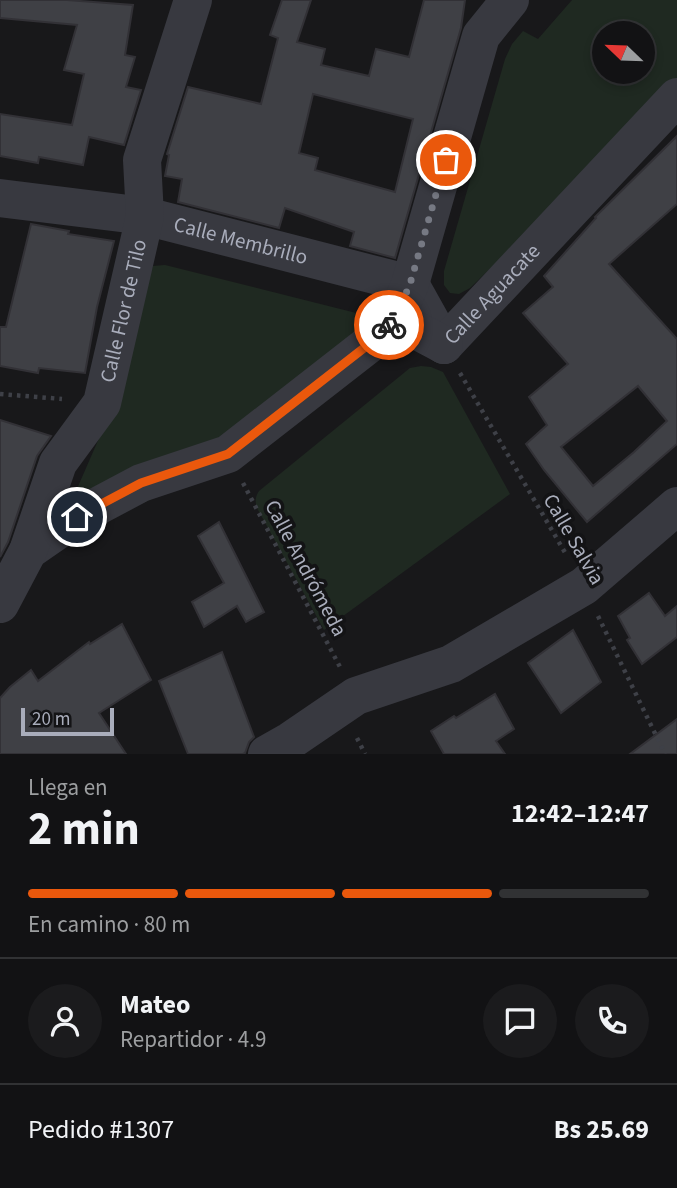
<!DOCTYPE html>
<html lang="es">
<head>
<meta charset="utf-8">
<style>
	body { margin:0; font-family:"Source Sans 3",sans-serif; background:#1b1b1d; color:#f1f3f6; height:100vh; display:flex; flex-direction:column; font-size:26px; white-space:nowrap }
	* { box-sizing:border-box; margin:0 }
	p { font-size:23px; color:#9c9ea0 }
	.icon { flex:none; width:38px; height:38px; fill:none; stroke:currentColor; stroke-width:2; stroke-linecap:round; stroke-linejoin:round }
	.map { position:relative; height:754px; overflow:hidden }
	.panel { display:flex; flex-direction:column; background:#121214; flex:1 }
	.panel>* { flex:none }
	.needle { width:46px; rotate:293deg }
	.tools { position:absolute; left:592px; top:21px; display:grid; gap:14px }
	.tools a { display:grid; place-items:center; width:63px; height:63px; border-radius:50%; background:#121214; box-shadow:0 4px 10px #0003,0 0 0 2px #313234; font-size:35px }
	.scale { position:absolute; left:21px; bottom:18px; width:93px; box-sizing:border-box; padding-left:7px; border:4px solid #a9adbb; border-top:0; font-size:19px; line-height:24px; white-space:nowrap; color:#a9adbb; -webkit-text-stroke:5px #131315; paint-order:stroke }
	.pin { position:absolute; display:grid; place-items:center; width:60px; height:60px; color:#fff; margin:-30px; border:4px solid #fff; border-radius:50%; box-shadow:0 2px 7px #0007 }
	.courier { position:absolute; display:grid; place-items:center; width:70px; height:70px; margin:-35px; border:5px solid #ea580c; border-radius:50%; background:#fff; color:#222; box-shadow:0 2px 9px #0007 }
	.headline em { font-style:normal; font-weight:700 }
	.headline div { display:flex; flex-direction:column-reverse }
	.headline { display:flex; align-items:center; justify-content:space-between; height:119px; padding:0 28px }
	h1 { font-size:46px; font-weight:700; line-height:52px }
	.bar { display:grid; grid-template-columns:repeat(4,1fr); gap:10px 7px; align-content:center; height:84px; padding:0 28px }
	.bar i { height:9px; border-radius:5px; background:#313234 }
	.bar .active { background:#ea580c }
	.bar p { grid-column:span 4 }
	.line { display:flex; align-items:center; gap:18px; padding:0 28px; border-top:2px solid #313234 }
	.line div { flex:1 }
	.round { display:grid; place-items:center; flex:none; width:74px; height:74px; border-radius:37px; background:#1b1b1d }
	.map>svg:first-child { display:block }
	.green { fill:#1f2921; fill-rule:evenodd }
	.building { fill:#3f4045; stroke:#323136; stroke-width:2; fill-rule:evenodd }
	.lines { fill:none; stroke-linecap:round; stroke-linejoin:round }
	.path { stroke:#3e4047; stroke-width:4.5; stroke-dasharray:3.5 5; stroke-linecap:butt }
	.minor { stroke:#383940; stroke-width:38 }
	.done { stroke:#767983; stroke-width:7; stroke-dasharray:0 12.6 }
	.route { stroke:#ea580c; stroke-width:9 }
	.labels { text-anchor:middle; dominant-baseline:central; stroke-width:7; stroke-linejoin:round; paint-order:stroke }
	.street-label { font-size:21px; fill:#a9adbb; stroke:#131315 }
</style>
</head>
<body>
<div class="map">
<svg width="677" height="754" viewBox="0 0 677 754">
	<rect width="100%" height="100%" fill="#18181a"/>
	<g class="green">
		<path d="M572,0H677V92L659,106L470,288L459,294L450,293L444,285V271L505,59L512,44L523,31L538,39ZM604,33H642V72H604Z"/>
		<polygon points="165,265 384,320 154,498 112,517 62,523 100,436 153,266"/>
		<path d="M421,366L431,367L443,372L510,494L324,630L257,508C255,501 255,497 259,491L410,368Z"/>
	</g>
	<g class="building">
		<polygon points="0,0 67,0 133,5 125,55 135,57 126,87 141,90 124,145 89,137 83,165 39,157 38,163 0,156 0,114 72,125 84,74 64,70 77,25 0,18"/>
		<path d="M282,0H311L297,42L325,49L321,65L369,76L376,49L409,57L424,0H465L461,28L395,258L350,246L354,232L285,208L279,228L178,202L182,179L165,176L169,155L167,154L188,87L261,104L278,38L270,35ZM313,94L413,119L395,192L315,170L318,158L299,153Z"/>
		<path d="M677,136V204L609,264L677,339V444L587,522L544,470L526,444L547,425L529,397L568,364L523,313L553,287L544,276L596,218L595,217ZM638,386L667,421L634,452L593,486L561,447Z"/>
		<polygon points="31,224 69,231 68,234 114,241 97,307 85,373 39,368 38,373 0,366 0,327 6,327"/>
		<polygon points="0,420 51,436 37,456 8,542 0,557"/>
		<polygon points="219,522 264,612 246,622 237,606 204,627 192,602 224,583 198,536"/>
		<polygon points="649,593 665,616 677,606 677,637 642,664 627,640 630,638 618,616"/>
		<polygon points="122,624 151,680 99,713 126,754 0,754 0,698 10,687 31,670 38,681 89,642 90,644"/>
		<polygon points="573,630 601,682 561,713 528,663"/>
		<polygon points="222,652 254,737 249,742 245,753 243,754 188,754 159,681"/>
		<polygon points="495,694 514,729 496,741 505,754 444,754 431,731 454,716 456,718"/>
		<polygon points="677,719 677,754 630,754"/>
	</g>
	<g class="lines">
		<g class="path">
			<polyline points="460,373 567,556"/>
			<polyline points="0,394 62,399"/>
			<polyline points="243,483 340,667"/>
			<polyline points="598,616 665,754"/>
			<polyline points="357,738 365,754"/>
		</g>
		<g class="minor">
			<path id="s1" d="M0,198L145,216L410,284L444,345"/>
			<polyline points="400,308 410,284 481,36 510,0"/>
			<path id="s2" d="M444,345L677,97"/>
			<polyline points="28,551 77,517 141,483 228,454 373,341 395,319 444,345"/>
			<path id="s3" d="M0,604L28,551L58,463L102,403L145,216L142,160L193,0"/>
			<polyline points="267,754 290,741 356,696 451,664 584,586 677,506"/>
		</g>
	</g>
	<g class="lines">
		<polyline class="done" points="389,325 395,319 410,284 446,160"/>
		<polyline class="route" points="77,517 141,483 228,454 373,341 389,325"/>
	</g>
	<g class="labels">
		<g class="street-label">
			<text stroke="none"><textPath href="#s1" startOffset="245">Calle Membrillo</textPath></text>
			<text stroke="none"><textPath href="#s2" startOffset="70">Calle Aguacate</textPath></text>
			<text stroke="none"><textPath href="#s3" startOffset="322">Calle Flor de Tilo</textPath></text>
			<text transform="translate(574 539) rotate(60)">Calle Salvia</text>
			<text transform="translate(306 568) rotate(62)">Calle Andrómeda</text>
		</g>
	</g>
</svg>
<div class="tools">
<a><svg class="needle" viewBox="-14 -14 28 28"><path d="M0-13l5 13h-10z" fill="#e53935"/><path d="M0 13l5-13h-10z" fill="#9c9ea0"/></svg></a>
</div>
<div class="scale">20 m</div>
<div class="pin" style="left:446px;top:160px;background:#ea580c"><svg class="icon" aria-label="bag" viewBox="0 0 24 24"><path d="M5 8h14l-1 12H6zM9 8a3 3 0 0 1 6 0"/></svg></div>
<div class="pin" style="left:77px;top:517px;background:#1f2937"><svg class="icon" aria-label="home" viewBox="0 0 24 24"><path d="M3 11l9-7 9 7M6 9v11h12V9"/></svg></div>
<div class="courier" style="left:389px;top:325px"><svg class="icon" aria-label="bike" viewBox="0 0 24 24"><circle cx="6" cy="16" r="4"/><circle cx="18" cy="16" r="4"/><path d="M6 16l4-8h5l3 8M10 8l3 8H6M13 5h3"/></svg></div>
</div>
<section class="panel">
<div class="headline"><div><h1>2 min</h1><p>Llega en</p></div><em>12:42–12:47</em></div>
<div class="bar"><i class="active"></i><i class="active"></i><i class="active"></i><i></i><p>En camino · 80 m</p></div>
<div class="line" style="height:126px"><a class="round"><svg class="icon" aria-label="person" viewBox="0 0 24 24"><circle cx="12" cy="8" r="4"/><path d="M4 21q1-7 8-7t8 7"/></svg></a><div><b>Mateo</b><p>Repartidor · 4.9</p></div><a class="round"><svg class="icon" aria-label="chat" viewBox="0 0 24 24"><path d="M4 5h16v11H9l-5 4z"/></svg></a><a class="round"><svg class="icon" aria-label="phone" viewBox="0 0 24 24"><path d="M5 4h4l2 5-3 2q2 4 5 5l2-3 5 2v4C11 20 4 13 5 4z"/></svg></a></div>
<div class="line" style="height:91px"><div>Pedido #1307</div><b>Bs 25.69</b></div>
</section>
</body>
</html>
